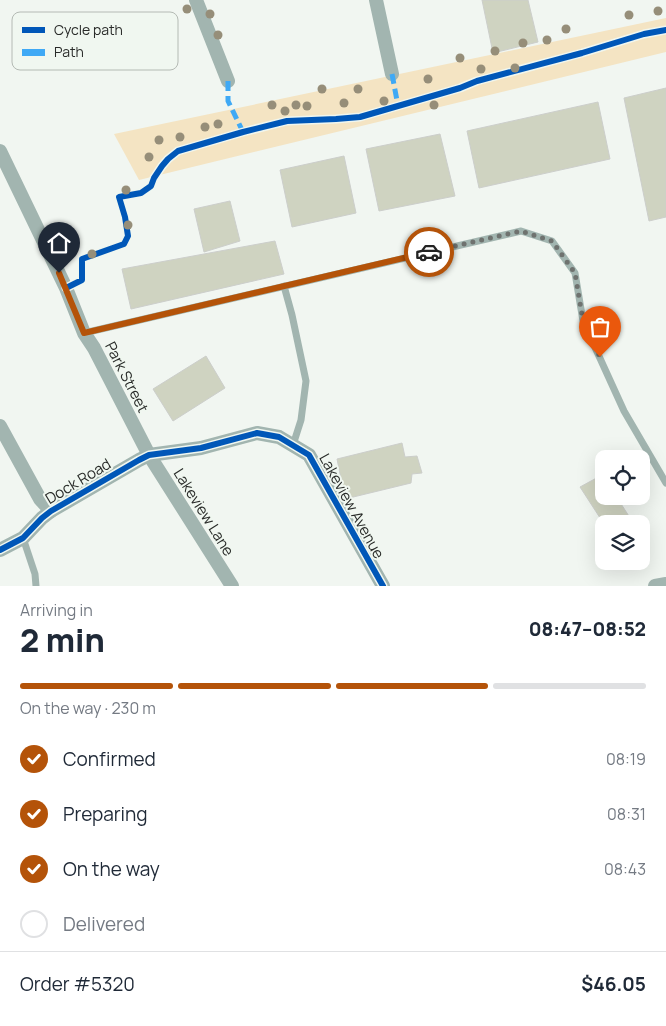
<!DOCTYPE html>
<html lang="en">
<head>
<meta charset="utf-8">
<style>
	body { margin:0; font-family:Manrope,sans-serif; background:#f6f6f7; color:#1f2937; height:100vh; display:flex; flex-direction:column; font-size:19px; white-space:nowrap }
	* { box-sizing:border-box; margin:0 }
	p { font-size:16px; color:#747a83 }
	.icon { flex:none; width:28px; height:28px; fill:none; stroke:currentColor; stroke-width:2; stroke-linecap:round; stroke-linejoin:round }
	.map { position:relative; height:586px; overflow:hidden }
	.details { display:flex; flex-direction:column; background:#fff; flex:1 }
	.details>* { flex:none }
	.controls { position:absolute; left:595px; top:450px; display:grid; gap:10px }
	.controls a { display:grid; place-items:center; width:55px; height:55px; border-radius:10px; background:#fff; box-shadow:0 5px 20px #0002; font-size:25px }
	.pin { position:absolute; display:grid; place-items:center; width:42px; height:42px; color:#fff; margin:-51px -21px; border-radius:50% 50% 50% 0; rotate:-45deg; box-shadow:0 0 5px #0007 }
	.pin .icon { rotate:45deg }
	.courier { position:absolute; display:grid; place-items:center; width:50px; height:50px; margin:-25px; border:4px solid #b45309; border-radius:50%; background:#fff; color:#222; box-shadow:0 1px 6px #0007 }
	.headline em { font-style:normal; font-weight:800 }
	.headline div { display:flex; flex-direction:column-reverse }
	.headline { display:flex; align-items:center; justify-content:space-between; height:85px; padding:0 20px }
	h1 { font-size:32px; font-weight:800; line-height:38px }
	.bar { display:grid; grid-template-columns:repeat(4,1fr); gap:8px 5px; align-content:center; height:60px; padding:0 20px }
	.bar i { height:6px; border-radius:4px; background:#e0e1e3 }
	.bar .on { background:#b45309 }
	.bar p { grid-column:span 4 }
	.line { display:flex; align-items:center; gap:12px; padding:0 20px; border-top:1px solid #e0e1e3 }
	.line div { flex:1 }
	ol { padding:0 20px; list-style:none }
	li { display:flex; align-items:center; gap:15px; height:55px }
	li p { margin-inline-start:auto }
	li .icon { padding:5px; border-radius:50%; background:#b45309; color:#fff; stroke-width:4 }
	li:last-child { color:#747a83 }
	li i { width:28px; height:28px; border:2px solid #e0e1e3; border-radius:50% }
	.map>svg:first-child { display:block }
	.green { fill:#f4e4c3 }
	.building { fill:#cfd3c1; stroke:#cccecb }
	.lines { fill:none; stroke-linecap:round; stroke-linejoin:round }
	.service { stroke:#a2b5b0; stroke-width:7 }
	.minor { stroke:#a2b5b0; stroke-width:14 }
	.quiet { stroke:#3fa9f5; stroke-width:5; stroke-dasharray:10 5; stroke-linecap:butt }
	.cycleway-casing { stroke:#f0f7f0; stroke-width:9 }
	.cycleway { stroke:#0057b8; stroke-width:6 }
	.tree { fill:#968e79 }
	.done { stroke:#6f726f; stroke-width:5; stroke-dasharray:0 9 }
	.route { stroke:#b45309; stroke-width:6 }
	.labels { text-anchor:middle; dominant-baseline:central; stroke-width:4; stroke-linejoin:round; paint-order:stroke }
	.street-label { font-size:15px; fill:#292b29; stroke:#f0f7f0 }
	.key { fill:#f0f7f0; stroke:#b4bab4; stroke-width:1 }
	.key-label { font-size:14px; fill:#292b29 }
</style>
</head>
<body>
<div class="map">
<svg width="666" height="586" viewBox="0 0 666 586">
	<rect width="100%" height="100%" fill="#f1f6f1"/>
	<polygon class="green" points="666,18 666,52 139,180 114,134"/>
	<g class="building">
		<polygon points="482,0 528,0 538,42 493,53"/>
		<polygon points="666,88 666,217 649,221 624,98"/>
		<polygon points="598,102 610,159 479,188 467,131"/>
		<polygon points="440,134 455,196 379,211 366,149"/>
		<polygon points="344,156 356,213 292,227 280,170"/>
		<polygon points="230,201 240,241 204,252 194,209"/>
		<polygon points="275,241 284,274 131,309 122,269"/>
		<polygon points="206,356 225,388 173,421 153,389"/>
		<polygon points="402,443 405,457 417,456 422,473 412,474 411,483 345,499 337,459"/>
		<polygon points="602,475 604,478 604,496 616,496 634,524 604,524 580,487"/>
		<polygon points="641,535 647,543 641,547"/>
	</g>
	<g class="lines">
		<g class="service">
			<polyline points="284,286 292,315 306,381 301,420 293,445"/>
			<polyline points="84,333 521,231 552,241 575,273 583,321 624,411 666,483"/>
			<polyline points="23,538 35,574 36,586"/>
		</g>
		<g class="minor">
			<polyline points="196,0 228,81"/>
			<polyline points="376,0 392,74"/>
			<polyline points="0,151 66,288 84,333 94,348 149,455 232,586"/>
			<polyline points="0,426 40,499 51,511"/>
			<polyline points="0,550 23,538 42,518 51,511 139,460 149,455 201,448 257,433 279,437 309,455 383,586"/>
			<polyline points="655,586 666,584"/>
		</g>
		<g class="quiet">
			<polyline points="392,74 398,106"/>
			<polyline points="228,81 228,101 243,132"/>
		</g>
		<g class="cycleway-casing">
			<g id="cycleway">
				<polyline points="66,288 82,280 82,259 124,244 128,236 125,217 119,197 141,193 151,186 154,178 162,166 168,159 178,151 243,132 287,121 336,119 360,117 460,88 477,81 582,53 644,34 666,30"/>
				<polyline points="0,550 23,538 42,518 51,511 139,460 149,455 201,448 257,433 279,437 309,455 383,586"/>
			</g>
		</g>
		<use href="#cycleway" class="cycleway"/>
	</g>
	<g class="tree">
		<circle cx="187" cy="9" r="4.5"/>
		<circle cx="658" cy="11" r="4.5"/>
		<circle cx="210" cy="14" r="4.5"/>
		<circle cx="629" cy="15" r="4.5"/>
		<circle cx="566" cy="29" r="4.5"/>
		<circle cx="218" cy="35" r="4.5"/>
		<circle cx="547" cy="40" r="4.5"/>
		<circle cx="523" cy="43" r="4.5"/>
		<circle cx="495" cy="51" r="4.5"/>
		<circle cx="460" cy="58" r="4.5"/>
		<circle cx="515" cy="68" r="4.5"/>
		<circle cx="481" cy="69" r="4.5"/>
		<circle cx="428" cy="79" r="4.5"/>
		<circle cx="322" cy="89" r="4.5"/>
		<circle cx="358" cy="89" r="4.5"/>
		<circle cx="384" cy="101" r="4.5"/>
		<circle cx="344" cy="103" r="4.5"/>
		<circle cx="272" cy="105" r="4.5"/>
		<circle cx="296" cy="105" r="4.5"/>
		<circle cx="434" cy="105" r="4.5"/>
		<circle cx="307" cy="106" r="4.5"/>
		<circle cx="285" cy="111" r="4.5"/>
		<circle cx="218" cy="124" r="4.5"/>
		<circle cx="205" cy="127" r="4.5"/>
		<circle cx="180" cy="137" r="4.5"/>
		<circle cx="159" cy="140" r="4.5"/>
		<circle cx="149" cy="157" r="4.5"/>
		<circle cx="126" cy="190" r="4.5"/>
		<circle cx="128" cy="225" r="4.5"/>
		<circle cx="92" cy="254" r="4.5"/>
	</g>
	<g class="lines">
		<polyline class="done" points="429,252 521,231 552,241 575,273 583,321 600,357"/>
		<polyline class="route" points="59,273 84,333 429,252"/>
	</g>
	<g class="labels">
		<g class="street-label">
			<text transform="translate(127 377) rotate(63)">Park Street</text>
			<text transform="translate(78 481) rotate(-31)">Dock Road</text>
			<text transform="translate(352 506) rotate(61)">Lakeview Avenue</text>
			<text transform="translate(204 512) rotate(58)">Lakeview Lane</text>
		</g>
	</g>
	<rect x="12" y="12" width="166" height="58" rx="8" class="key"/>
	<rect x="22" y="27" width="23" height="6" fill="#0057b8"/>
	<rect x="22" y="49" width="23" height="7" fill="#3fa9f5"/>
	<g class="key-label">
		<text x="54" y="35">Cycle path</text>
		<text x="54" y="57">Path</text>
	</g>
</svg>
<div class="controls">
<a><svg class="icon" aria-label="locate" viewBox="0 0 24 24"><circle cx="12" cy="12" r="6"/><path d="M12 2v4M12 18v4M2 12h4M18 12h4"/></svg></a>
<a><svg class="icon" aria-label="layers" viewBox="0 0 24 24"><path d="M12 4l9 5-9 5-9-5zM3 14l9 5 9-5"/></svg></a>
</div>
<div class="pin" style="left:600px;top:357px;background:#ea580c"><svg class="icon" aria-label="bag" viewBox="0 0 24 24"><path d="M5 8h14l-1 12H6zM9 8a3 3 0 0 1 6 0"/></svg></div>
<div class="pin" style="left:59px;top:273px;background:#1f2937"><svg class="icon" aria-label="home" viewBox="0 0 24 24"><path d="M3 11l9-7 9 7M6 9v11h12V9"/></svg></div>
<div class="courier" style="left:429px;top:252px"><svg class="icon" aria-label="car" viewBox="0 0 24 24"><path d="M5 17H2v-5l4-1 3-4h7l3 4 3 1v5h-3M9 17h6M6 11h13"/><circle cx="7" cy="17" r="2"/><circle cx="17" cy="17" r="2"/></svg></div>
</div>
<section class="details">
<div class="headline"><div><h1>2 min</h1><p>Arriving in</p></div><em>08:47–08:52</em></div>
<div class="bar"><i class="on"></i><i class="on"></i><i class="on"></i><i></i><p>On the way · 230 m</p></div>
<ol>
<li><svg class="icon" aria-label="check" viewBox="0 0 24 24"><path d="M5 12l5 5 9-10"/></svg>Confirmed<p>08:19</p></li>
<li><svg class="icon" aria-label="check" viewBox="0 0 24 24"><path d="M5 12l5 5 9-10"/></svg>Preparing<p>08:31</p></li>
<li><svg class="icon" aria-label="check" viewBox="0 0 24 24"><path d="M5 12l5 5 9-10"/></svg>On the way<p>08:43</p></li>
<li><i></i>Delivered</li>
</ol>
<div class="line" style="height:65px"><div>Order #5320</div><b>$46.05</b></div>
</section>
</body>
</html>
